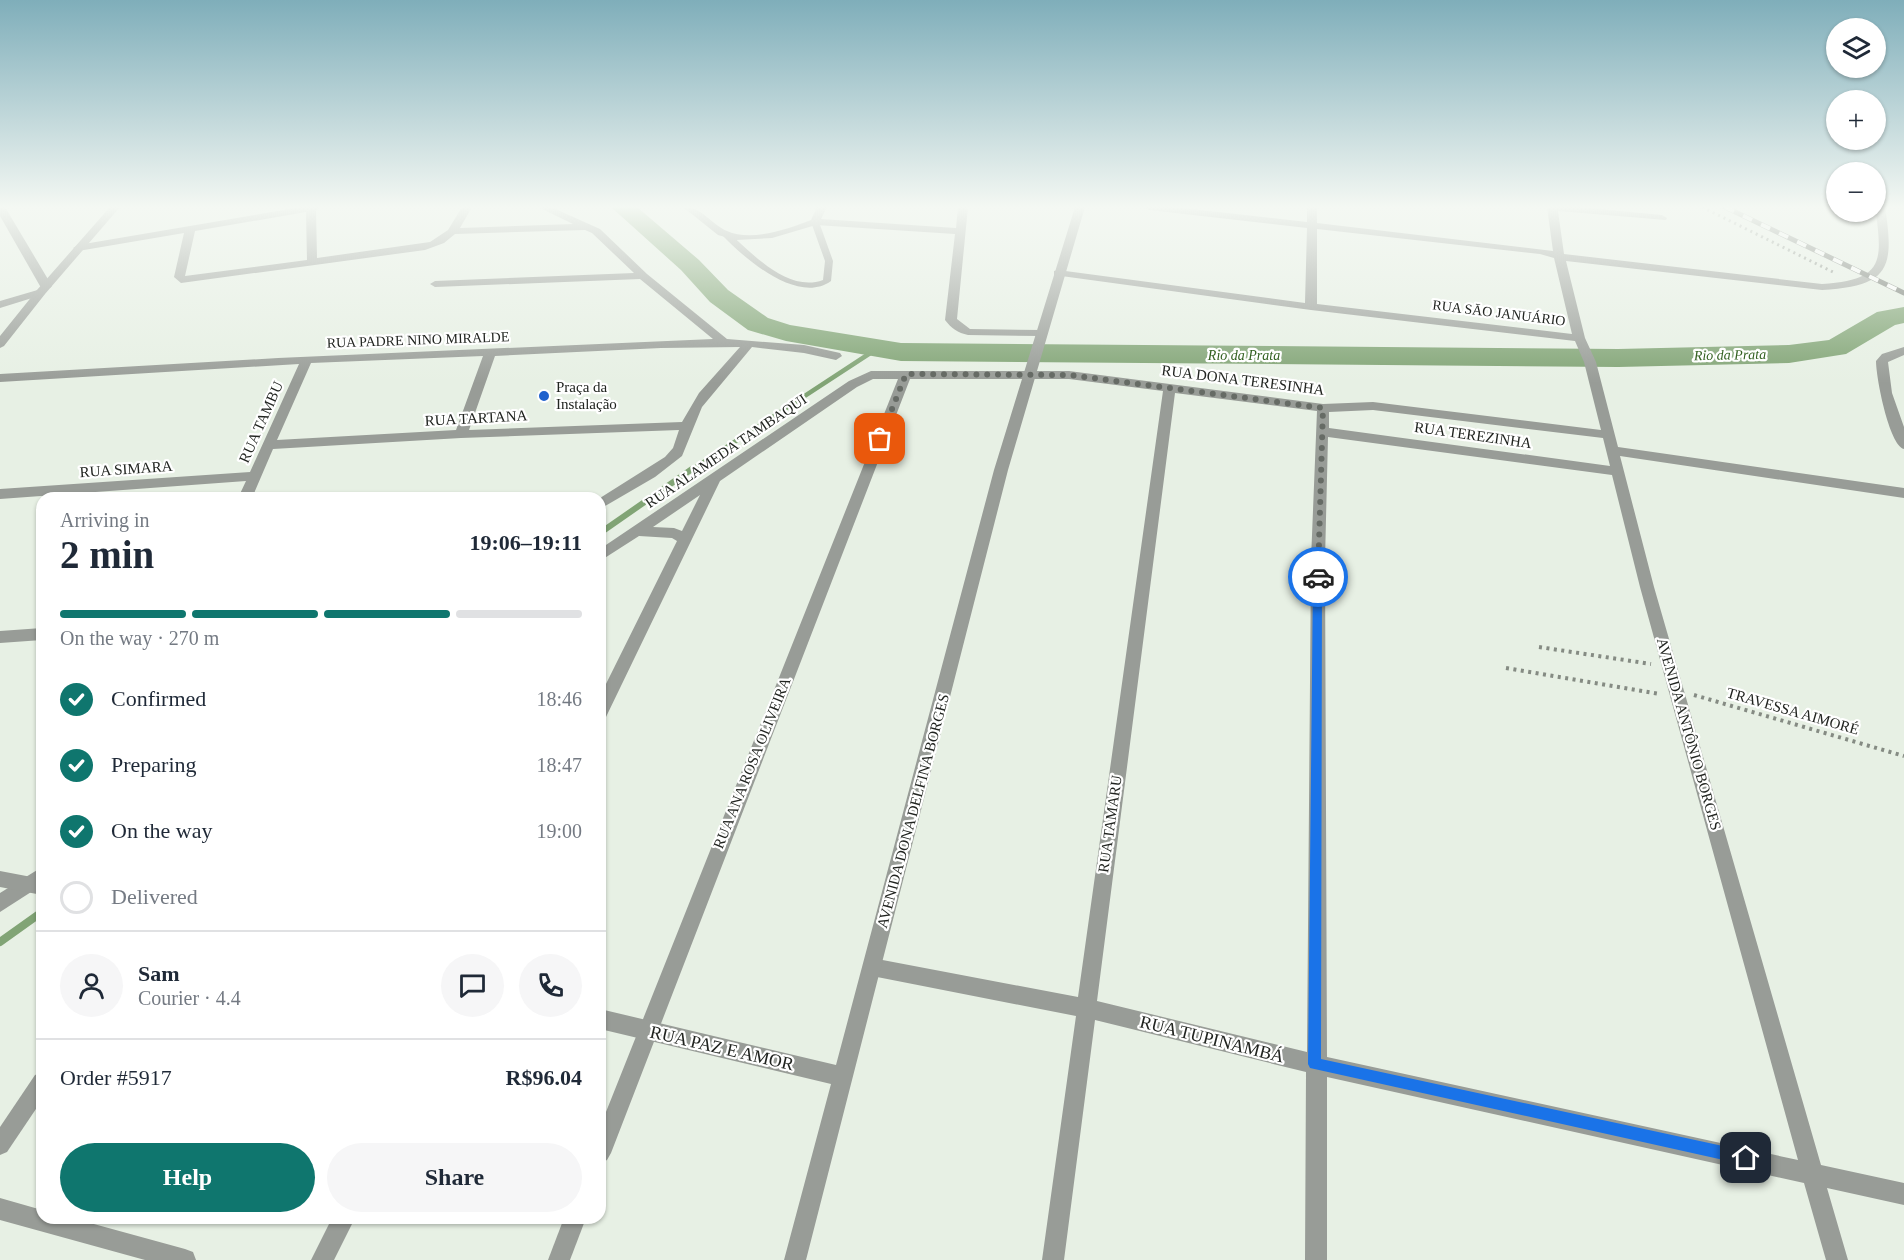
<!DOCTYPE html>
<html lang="en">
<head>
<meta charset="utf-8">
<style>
	body { margin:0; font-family:"Times New Roman",serif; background:#f6f6f7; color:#1f2937; height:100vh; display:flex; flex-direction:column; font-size:22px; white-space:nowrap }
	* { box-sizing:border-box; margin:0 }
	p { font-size:20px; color:#747a83 }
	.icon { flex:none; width:33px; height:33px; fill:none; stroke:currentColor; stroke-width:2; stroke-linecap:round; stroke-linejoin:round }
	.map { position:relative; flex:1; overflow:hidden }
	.drawer { position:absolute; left:36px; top:492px; width:570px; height:732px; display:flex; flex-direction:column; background:#fff; border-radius:18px; box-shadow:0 2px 4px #0004 }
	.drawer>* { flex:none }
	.fabs { position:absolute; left:1826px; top:18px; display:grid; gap:12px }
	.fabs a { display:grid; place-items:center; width:60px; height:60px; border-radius:50%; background:#fff; box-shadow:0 2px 4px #0004; font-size:30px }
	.pin { position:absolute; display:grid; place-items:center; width:51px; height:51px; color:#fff; margin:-26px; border-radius:12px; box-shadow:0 3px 9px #0006 }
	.courier { position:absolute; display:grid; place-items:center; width:60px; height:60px; margin:-30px; border:4px solid #1a73e8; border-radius:50%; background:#fff; color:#222; box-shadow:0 2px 8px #0007 }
	.summary em { font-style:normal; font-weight:700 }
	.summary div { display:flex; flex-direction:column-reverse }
	.summary { display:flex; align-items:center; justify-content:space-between; height:102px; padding:0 24px }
	h1 { font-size:39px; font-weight:700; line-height:45px }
	.bar { display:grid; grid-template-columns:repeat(4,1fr); gap:9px 6px; align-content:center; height:72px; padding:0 24px }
	.bar i { height:8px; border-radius:4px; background:#e0e1e3 }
	.bar .active { background:#0f766e }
	.bar p { grid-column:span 4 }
	.line { display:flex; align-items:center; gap:15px; padding:0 24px; border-top:2px solid #e0e1e3 }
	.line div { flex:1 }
	.round { display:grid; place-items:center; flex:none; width:63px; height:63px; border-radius:32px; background:#f6f6f7 }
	ol { padding:0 24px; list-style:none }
	li { display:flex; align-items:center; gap:18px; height:66px }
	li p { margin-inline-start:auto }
	li .icon { padding:6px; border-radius:50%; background:#0f766e; color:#fff; stroke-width:4 }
	li:last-child { color:#747a83 }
	li i { width:33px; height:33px; border:3px solid #e0e1e3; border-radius:50% }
	.cta { display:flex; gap:12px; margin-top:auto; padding:12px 24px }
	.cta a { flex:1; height:69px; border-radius:36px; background:#0f766e; color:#fff; font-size:24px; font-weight:700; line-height:69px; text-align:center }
	.cta a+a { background:#f6f6f7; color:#1f2937 }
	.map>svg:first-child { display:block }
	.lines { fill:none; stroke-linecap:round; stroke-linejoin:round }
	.stream-far2 { stroke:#81a475; stroke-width:4.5 }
	.stream-far1 { stroke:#81a475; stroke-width:6 }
	.stream { stroke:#81a475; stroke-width:8 }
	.river { fill:#81a475; fill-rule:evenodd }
	.path-far1 { stroke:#858b83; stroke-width:3; stroke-dasharray:2 4; stroke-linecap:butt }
	.path { stroke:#858b83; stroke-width:4; stroke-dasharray:3 4.5; stroke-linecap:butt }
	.service { fill:#989c97; fill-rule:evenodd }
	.minor { fill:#989c97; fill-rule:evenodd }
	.tertiary { fill:#989c97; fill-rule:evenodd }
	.rail-casing { stroke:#6f746d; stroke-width:5 }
	.rail { stroke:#fff; stroke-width:4; stroke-dasharray:10; stroke-linecap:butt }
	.route { fill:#1a73e8 }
	.done { stroke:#666b65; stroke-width:6; stroke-dasharray:0 10.8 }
	.poi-dot { fill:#1f61cd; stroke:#fff; stroke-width:2 }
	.labels { text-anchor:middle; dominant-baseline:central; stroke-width:4.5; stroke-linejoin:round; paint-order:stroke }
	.far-street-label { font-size:14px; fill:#212420; stroke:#fff }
	.far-water-label { font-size:14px; font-style:italic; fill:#326020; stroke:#fff }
	.street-label { font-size:15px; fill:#212420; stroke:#fff }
	.poi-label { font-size:15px; fill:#212420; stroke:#fff; text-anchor:start }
	.near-street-label { font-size:18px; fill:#212420; stroke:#fff }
</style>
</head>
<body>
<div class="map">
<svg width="1904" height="1260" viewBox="0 0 1904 1260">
	<rect width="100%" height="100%" fill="#e7f0e4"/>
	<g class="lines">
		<polyline class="stream-far2" points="690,471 878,348"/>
		<polyline class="stream-far1" points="600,533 692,469"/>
		<polyline class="stream" points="0,942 42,912"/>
		<polygon class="river" points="611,207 637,207 699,260 728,290 768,318 790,325 901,343 1618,349 1789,345 1829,340 1877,312 1904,307 1904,323 1895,325 1846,354 1789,363 1618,367 901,361 786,341 748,330 710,302 681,270"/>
		<polyline class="path-far1" points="1702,207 1835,273"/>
		<g class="path">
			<polyline points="1539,647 1651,664"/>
			<polyline points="1506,668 1660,694"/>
			<polyline points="1694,695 1904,756"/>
		</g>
		<path class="service" d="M812,220L819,222L833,261L831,281C798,305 745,259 722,235L729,233C753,254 788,293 823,280L825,261L811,222Z"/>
		<g class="minor">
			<polygon points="0,207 5,207 52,286 50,288 42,288 40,286 0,216"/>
			<path d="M301,207H322L316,210L317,258L430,242L448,230L462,207H472L460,228L573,224L538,207H551L600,229L647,274L727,339L804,345L840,353L842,356L836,360L804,353L752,347L702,407L682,456L655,477L600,509V498L665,457L673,448L679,430L461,438L273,449L252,498H238L246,481L0,499V489L250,472L299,364L0,382V374L278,358L713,339L640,279L435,287L430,284L435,281L634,273L592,233L585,230L455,234L444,243L425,250L181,283L174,277L184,233L78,251L73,248L78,245ZM306,212L307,260L185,276L195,231ZM740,347L699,393L682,422L469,430L495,356L661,348ZM483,356L456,430L277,440L311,363Z"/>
			<path d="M683,207C701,206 711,224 727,231C751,242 788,229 811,220L817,207H827L821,219L956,228L958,207H968L957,319L970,329L1042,330L1048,333L1042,336L968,335C958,333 951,328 945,320L955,234L816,225L772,238L736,240L718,235Z"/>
			<path d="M1144,207H1173L1307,222V207H1317V223L1553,251L1547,207H1579L1662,215L1667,218L1666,220L1558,211L1564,254L1822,284C1884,280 1883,262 1875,207H1885C1895,270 1888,286 1822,290L1566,261L1585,338L1596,362L1618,447L1904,488V498L1620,456L1654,587L1821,1165L1904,1183V1205L1827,1188L1848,1260H1826L1804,1183L1327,1077V1260H1305L1306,1072L1095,1020L1064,1260H1042L1076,1016L872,976L865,974L863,967L865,960L872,958L1078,997L1163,391L1069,379H910L611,1153L607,1160L600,1164V1127L898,379H873L857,387L720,481L606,717L600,719V696L677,541L672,538L639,536L600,561V549L849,381L871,371H1069L1323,404L1373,402L1601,430L1584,362L1575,341L1311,310L1054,275V271L1058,270L1305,303L1307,228L1149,210ZM1317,229L1540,254L1554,258L1572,334L1317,304ZM1175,393L1317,411L1311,560L1307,1052L1097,1001ZM1373,410L1603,438L1610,466L1329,428V412ZM1328,437L1612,475L1640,587L1798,1160L1327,1057L1325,560ZM700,495L682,531L674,528L653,527Z"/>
			<polygon points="41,289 45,290 45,294 0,308 0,301"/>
			<path d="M1904,347V355L1888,362L1892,393L1904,427V449C1889,445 1876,377 1876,361L1882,354Z"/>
			<polygon points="42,628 42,640 0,643 0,631"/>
			<polygon points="42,867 42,885 0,912 0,893"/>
			<polygon points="42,1072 42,1100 7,1152 0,1155 0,1127 35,1075"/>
			<polygon points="0,1198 42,1210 42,1218 72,1218 185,1249 193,1252 196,1260 145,1260 0,1220"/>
			<polygon points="332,1218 355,1218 334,1260 311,1260"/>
			<polygon points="564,1218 586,1218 570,1260 548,1260"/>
		</g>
		<g class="tertiary">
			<polygon points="110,207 120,207 45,294 4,346 0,348 0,336 37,290"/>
			<polygon points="1075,207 1085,207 1008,470 806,1260 784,1260 831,1084 600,1029 600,1009 836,1065 994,470"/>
			<polygon points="0,871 42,879 42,895 0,887"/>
		</g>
		<g class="rail-casing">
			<polyline id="rail" points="1725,207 1904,293"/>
		</g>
		<use href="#rail" class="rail"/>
	</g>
	<linearGradient id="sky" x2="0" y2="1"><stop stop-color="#7faeba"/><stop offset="0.54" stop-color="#f4f8f3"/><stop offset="1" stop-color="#f4f8f3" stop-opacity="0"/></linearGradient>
	<rect width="1904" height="383" fill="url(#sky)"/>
	<polygon class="route" points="1318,574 1322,577 1321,1059 1746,1151 1750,1153 1752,1158 1750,1163 1746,1165 1310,1068 1308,1064 1313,577"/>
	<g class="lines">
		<polyline class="done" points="880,439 906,374 1069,375 1323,408 1318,577"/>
	</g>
	<circle class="poi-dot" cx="544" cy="396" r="6"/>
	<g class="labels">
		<g class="far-street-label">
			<text transform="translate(1499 313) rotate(7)">RUA SĀO JANUÁRIO</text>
			<text transform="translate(418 340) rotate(-2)">RUA PADRE NINO MIRALDE</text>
		</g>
		<g class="far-water-label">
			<text x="1244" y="355">Rio da Prata</text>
			<text transform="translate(1730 355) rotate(-1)">Rio da Prata</text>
		</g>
		<g class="street-label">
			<text transform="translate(1243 380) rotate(7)">RUA DONA TERESINHA</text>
			<text transform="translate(476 418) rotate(-3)">RUA TARTANA</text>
			<text transform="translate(261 422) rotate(-66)">RUA TAMBU</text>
			<text transform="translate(1473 435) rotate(8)">RUA TEREZINHA</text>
			<text transform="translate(726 451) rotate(-34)">RUA ALAMEDA TAMBAQUI</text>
			<text transform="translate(126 469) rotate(-4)">RUA SIMARA</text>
			<text transform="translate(1793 711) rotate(16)">TRAVESSA AIMORÉ</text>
			<text transform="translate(1689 734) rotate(74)">AVENIDA ANTÔNIO BORGES</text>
			<text transform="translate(752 763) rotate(-68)">RUA ANA ROSA OLIVEIRA</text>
			<text transform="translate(913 811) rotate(-75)">AVENIDA DONA DELFINA BORGES</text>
			<text transform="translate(1110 824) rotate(-82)">RUA TAMARU</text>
		</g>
		<g class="poi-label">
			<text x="556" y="387">Praça da<tspan x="556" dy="17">Instalação</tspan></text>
		</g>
		<g class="near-street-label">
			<text transform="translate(1212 1039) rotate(14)">RUA TUPINAMBÁ</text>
			<text transform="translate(722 1048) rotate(13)">RUA PAZ E AMOR</text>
		</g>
	</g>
</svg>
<div class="fabs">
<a><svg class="icon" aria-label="layers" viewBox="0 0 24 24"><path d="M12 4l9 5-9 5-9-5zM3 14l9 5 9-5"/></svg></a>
<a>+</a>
<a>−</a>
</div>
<div class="pin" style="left:880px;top:439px;background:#ea580c"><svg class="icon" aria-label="bag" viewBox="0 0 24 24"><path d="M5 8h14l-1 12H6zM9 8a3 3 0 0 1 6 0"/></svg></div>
<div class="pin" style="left:1746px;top:1158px;background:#1f2937"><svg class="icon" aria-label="home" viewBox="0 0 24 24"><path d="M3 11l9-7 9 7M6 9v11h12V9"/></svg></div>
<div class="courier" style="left:1318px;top:577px"><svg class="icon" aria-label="car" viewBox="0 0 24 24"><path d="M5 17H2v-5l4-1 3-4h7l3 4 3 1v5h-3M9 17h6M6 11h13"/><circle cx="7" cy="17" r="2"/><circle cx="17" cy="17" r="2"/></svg></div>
<section class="drawer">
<div class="summary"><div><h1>2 min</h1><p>Arriving in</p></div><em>19:06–19:11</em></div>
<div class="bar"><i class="active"></i><i class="active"></i><i class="active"></i><i></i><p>On the way · 270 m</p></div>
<ol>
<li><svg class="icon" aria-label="check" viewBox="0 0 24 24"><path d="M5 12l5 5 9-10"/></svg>Confirmed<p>18:46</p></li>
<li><svg class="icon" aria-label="check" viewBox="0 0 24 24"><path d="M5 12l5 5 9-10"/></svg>Preparing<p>18:47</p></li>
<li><svg class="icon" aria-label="check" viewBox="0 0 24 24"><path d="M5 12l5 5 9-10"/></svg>On the way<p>19:00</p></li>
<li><i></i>Delivered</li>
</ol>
<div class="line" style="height:108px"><a class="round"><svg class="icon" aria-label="person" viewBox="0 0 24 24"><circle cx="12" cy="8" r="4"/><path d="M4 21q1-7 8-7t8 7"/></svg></a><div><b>Sam</b><p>Courier · 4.4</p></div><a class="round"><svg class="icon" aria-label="chat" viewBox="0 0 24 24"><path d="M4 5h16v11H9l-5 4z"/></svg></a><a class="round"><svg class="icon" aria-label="phone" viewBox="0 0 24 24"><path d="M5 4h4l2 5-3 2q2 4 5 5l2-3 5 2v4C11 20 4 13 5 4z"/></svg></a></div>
<div class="line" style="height:78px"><div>Order #5917</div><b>R$96.04</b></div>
<div class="cta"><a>Help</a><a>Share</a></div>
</section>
</div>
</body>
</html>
